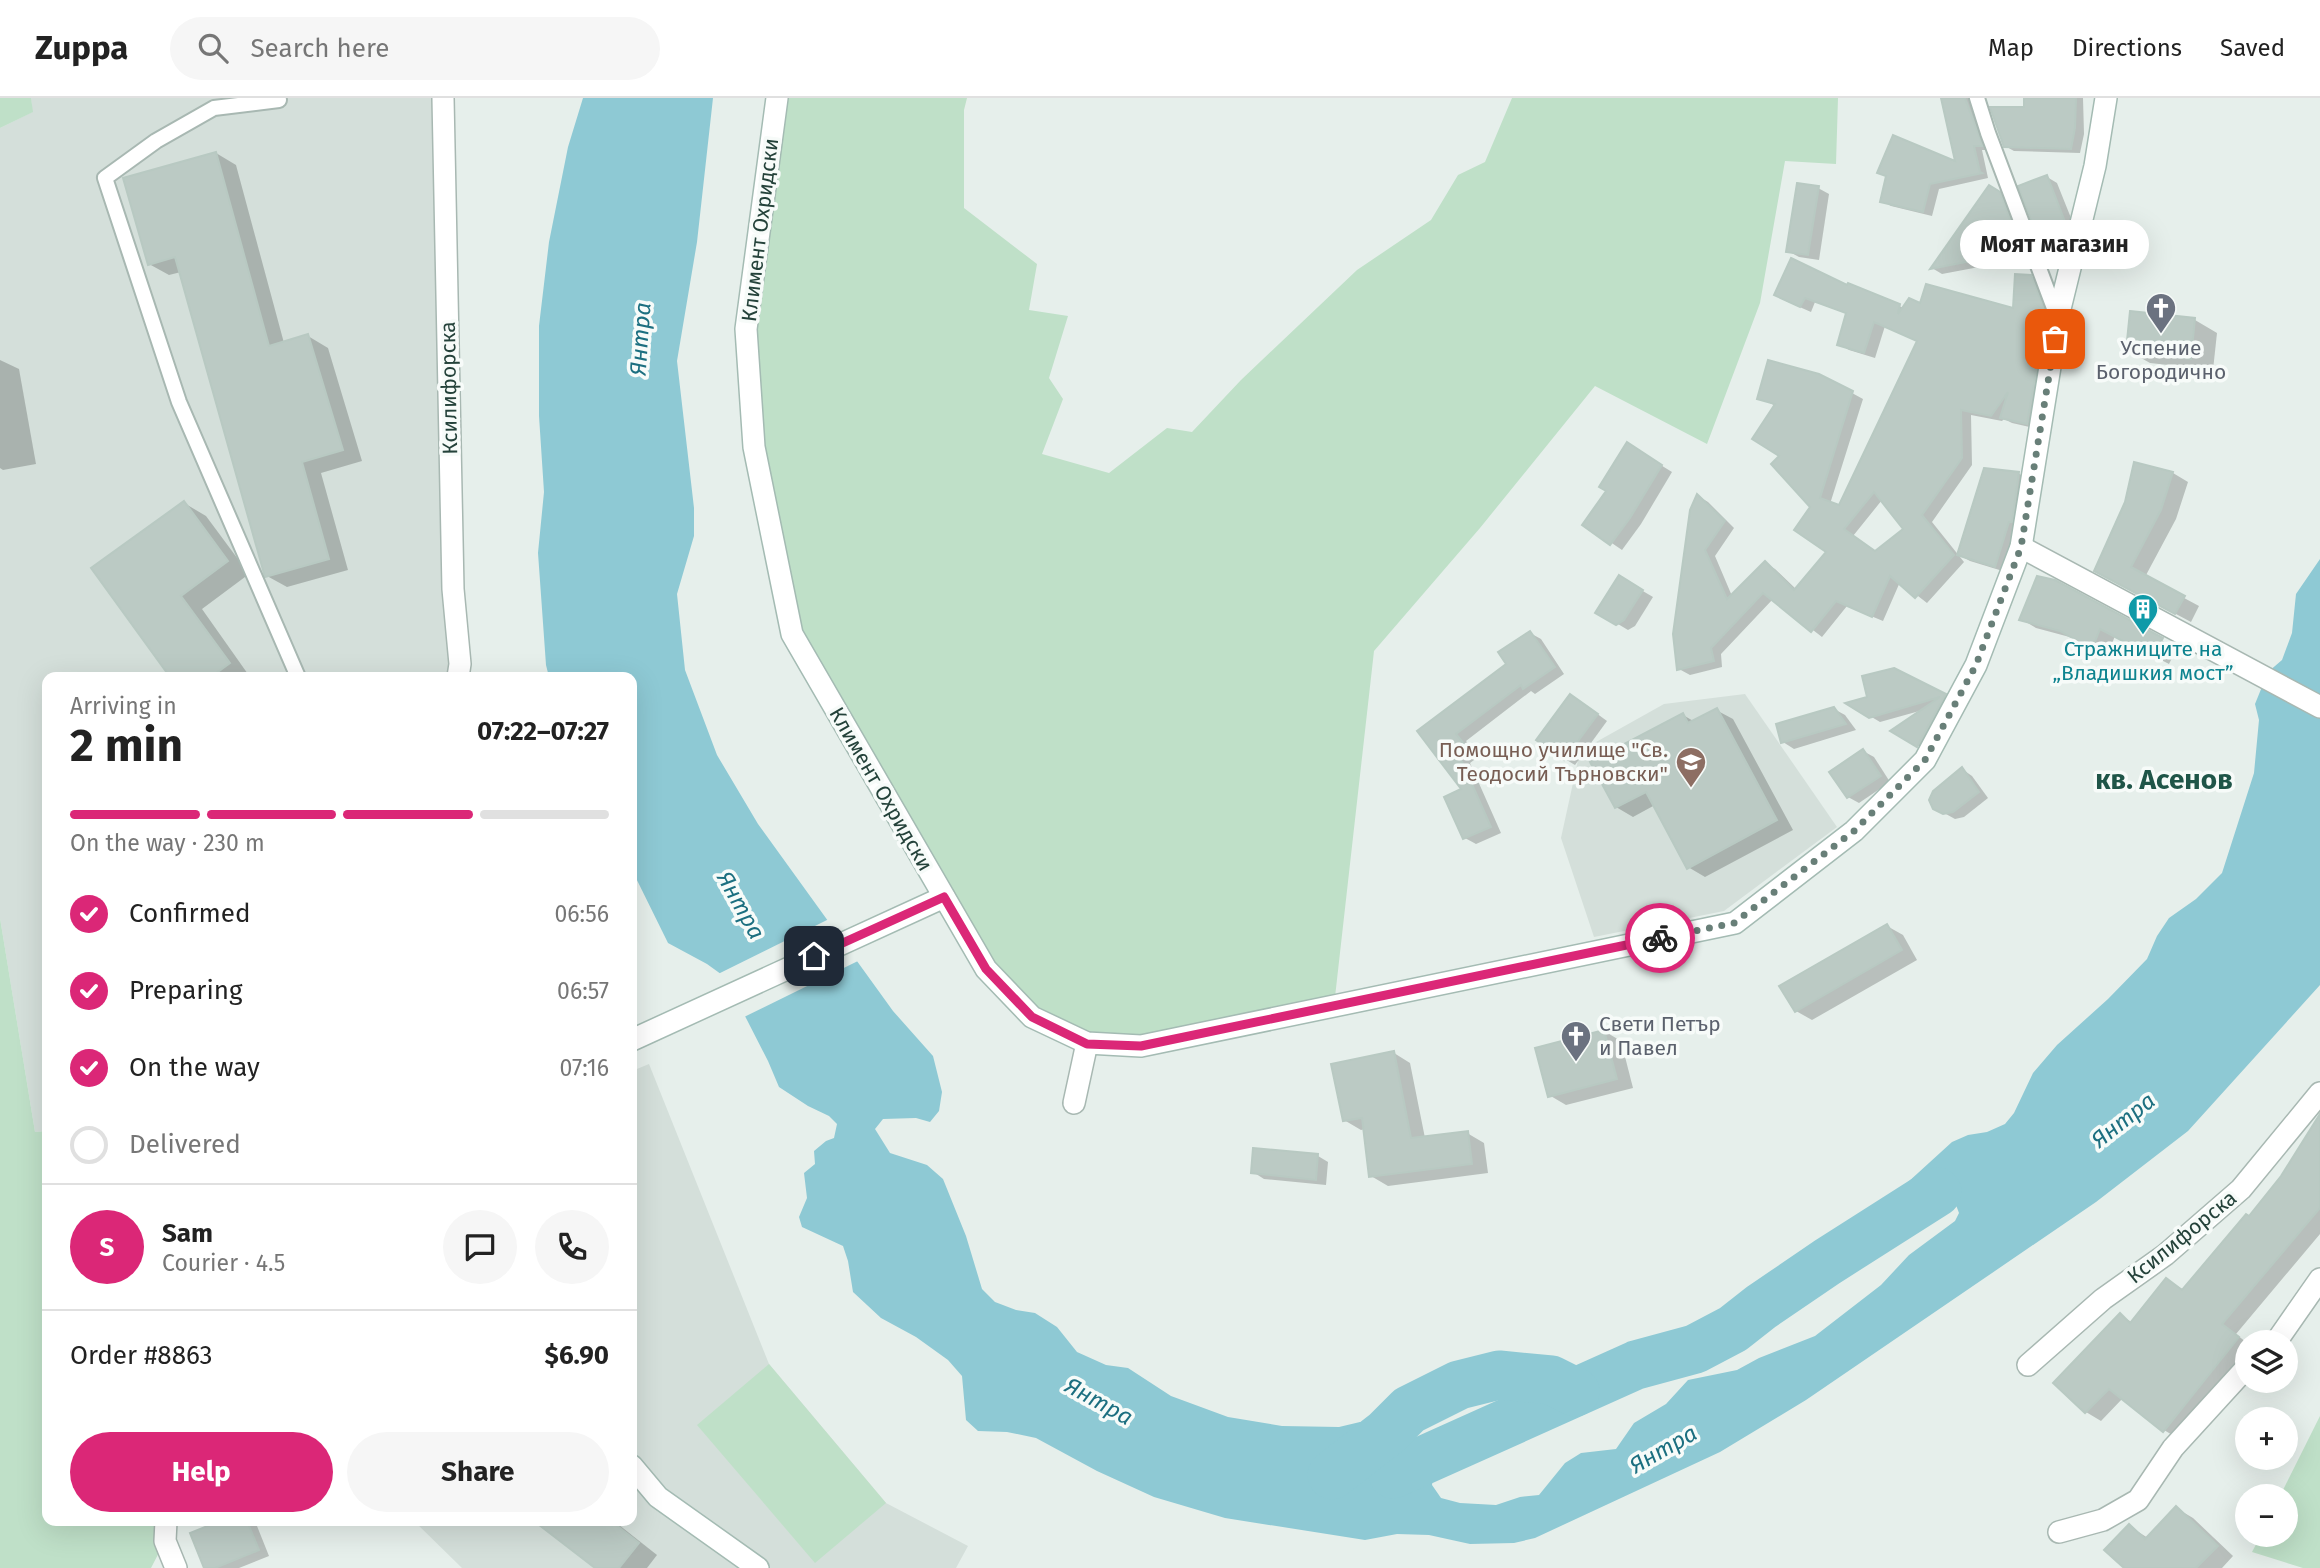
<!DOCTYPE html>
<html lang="en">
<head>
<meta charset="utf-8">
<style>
	body { margin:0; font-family:"Fira Sans",sans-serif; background:#f6f6f6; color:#222; height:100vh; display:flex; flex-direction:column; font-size:26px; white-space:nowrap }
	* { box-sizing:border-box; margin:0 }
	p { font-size:23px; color:#767676 }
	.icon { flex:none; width:38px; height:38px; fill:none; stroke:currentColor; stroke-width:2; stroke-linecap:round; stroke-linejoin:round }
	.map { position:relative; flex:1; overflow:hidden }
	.panel { position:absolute; left:42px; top:574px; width:595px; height:854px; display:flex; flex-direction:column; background:#fff; border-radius:14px; box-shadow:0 7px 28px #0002 }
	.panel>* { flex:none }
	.controls { position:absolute; left:2235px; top:1232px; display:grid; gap:14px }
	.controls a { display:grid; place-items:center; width:63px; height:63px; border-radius:50%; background:#fff; box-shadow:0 7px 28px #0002; font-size:35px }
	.pin { position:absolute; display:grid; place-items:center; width:60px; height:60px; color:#fff; margin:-30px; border-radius:14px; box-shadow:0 4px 10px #0006 }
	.courier { position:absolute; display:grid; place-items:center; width:70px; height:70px; margin:-35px; border:5px solid #db2777; border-radius:50%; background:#fff; color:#222; box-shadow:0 2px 9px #0007 }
	.bubble { position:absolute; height:49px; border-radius:24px; background:#fff; box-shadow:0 7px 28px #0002; font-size:23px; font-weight:700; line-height:49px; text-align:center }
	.overview em { font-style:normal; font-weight:700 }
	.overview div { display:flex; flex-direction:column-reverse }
	.overview { display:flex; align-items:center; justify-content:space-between; height:119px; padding:0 28px }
	h1 { font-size:46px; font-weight:700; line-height:52px }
	.bar { display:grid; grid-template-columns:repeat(4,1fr); gap:10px 7px; align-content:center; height:84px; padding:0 28px }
	.bar i { height:9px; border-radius:5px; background:#e0e0e0 }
	.bar .selected { background:#db2777 }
	.bar p { grid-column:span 4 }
	.line { display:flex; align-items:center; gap:18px; padding:0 28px; border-top:2px solid #e0e0e0 }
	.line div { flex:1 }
	.round { display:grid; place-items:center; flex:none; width:74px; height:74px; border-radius:37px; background:#f6f6f6 }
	ol { padding:0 28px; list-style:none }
	li { display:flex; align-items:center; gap:21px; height:77px }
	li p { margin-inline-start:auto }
	li .icon { padding:7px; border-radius:50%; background:#db2777; color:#fff; stroke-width:4 }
	li:last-child { color:#767676 }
	li i { width:38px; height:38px; border:4px solid #e0e0e0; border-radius:50% }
	.action { display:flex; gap:14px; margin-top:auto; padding:14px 28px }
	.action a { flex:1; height:80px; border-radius:42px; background:#db2777; color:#fff; font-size:28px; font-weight:700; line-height:80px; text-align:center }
	.action a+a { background:#f6f6f6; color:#222 }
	header { display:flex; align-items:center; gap:42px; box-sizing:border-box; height:98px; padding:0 35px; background:#fff; border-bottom:2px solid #e0e0e0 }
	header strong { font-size:33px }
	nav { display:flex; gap:38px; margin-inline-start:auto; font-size:24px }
	.search { width:490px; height:63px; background:#f6f6f6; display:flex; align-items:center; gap:18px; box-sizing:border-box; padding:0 24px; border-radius:38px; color:#767676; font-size:26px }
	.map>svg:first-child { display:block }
	.built { fill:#d4dfda }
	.green { fill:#bfe0c8 }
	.water { fill:#8ec9d4 }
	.pier { fill:#e6efeb }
	.shadow { fill:#0003; fill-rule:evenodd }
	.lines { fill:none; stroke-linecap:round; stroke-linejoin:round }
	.river { stroke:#8ec9d4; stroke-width:49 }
	.building { fill:#bbcac4; stroke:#b8c9c2; stroke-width:2; fill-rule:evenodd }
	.lane-casing { stroke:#a8b8b2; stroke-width:18 }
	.street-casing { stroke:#a8b8b2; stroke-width:24 }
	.secondary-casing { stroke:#a4bbb3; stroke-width:24 }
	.lane { stroke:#fff; stroke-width:14 }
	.street { stroke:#fff; stroke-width:21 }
	.secondary { stroke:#fff; stroke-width:21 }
	.done { stroke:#687f78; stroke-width:7; stroke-dasharray:0 12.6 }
	.route { stroke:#db2777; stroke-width:9 }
	.labels { text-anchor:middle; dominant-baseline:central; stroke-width:7; stroke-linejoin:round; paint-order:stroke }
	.street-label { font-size:21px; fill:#24423a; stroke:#f7fbf9 }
	.worship-label { font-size:21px; fill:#5b616d; stroke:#f7fbf9 }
	.culture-label { font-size:21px; fill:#0d838f; stroke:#f7fbf9 }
	.education-label { font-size:21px; fill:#785e54; stroke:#f7fbf9; text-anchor:end }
	.water-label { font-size:23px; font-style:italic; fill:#1c6f80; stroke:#f7fbf9 }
	.district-label { font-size:28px; font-weight:bold; fill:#1f5548; stroke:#f7fbf9 }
</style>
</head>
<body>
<header>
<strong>Zuppa</strong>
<div class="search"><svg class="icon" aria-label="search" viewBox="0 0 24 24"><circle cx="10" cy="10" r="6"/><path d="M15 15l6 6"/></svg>Search here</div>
<nav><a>Map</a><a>Directions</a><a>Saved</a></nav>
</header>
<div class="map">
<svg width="2320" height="1470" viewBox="0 0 2320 1470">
	<rect width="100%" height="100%" fill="#e6efeb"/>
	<g class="built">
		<polygon points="31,0 443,0 465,579 47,579 47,1033 35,1034 0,820 0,30 32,14"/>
		<polygon points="1745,596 1837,729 1724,813 1594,839 1561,740 1580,653 1664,606"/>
		<polygon points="649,966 769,1266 886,1405 968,1448 956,1470 462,1470 414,1423 632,1423 632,973"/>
	</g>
	<g class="green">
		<polygon points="0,0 31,0 33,14 0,30"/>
		<polygon points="777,0 967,0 964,12 964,110 1037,166 1029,212 1068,218 1049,280 1063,301 1042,356 1109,375 1167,330 1192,334 1241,282 1357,172 1431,122 1458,77 1485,64 1512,0 1838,0 1836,66 1785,63 1760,205 1707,346 1595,288 1480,430 1374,553 1334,908 1141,948 1087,945 1032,919 986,871 792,536 746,231"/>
		<polygon points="0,820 35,1034 47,1033 47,1423 167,1423 165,1443 151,1470 0,1470"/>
		<polygon points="769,1266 886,1405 815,1465 697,1327"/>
		<polygon points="2320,1318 2320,1470 2303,1470 2252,1454 2261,1437 2286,1437 2286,1398 2280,1398"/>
	</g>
	<polygon class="water" points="583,0 713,0 697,144 677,263 694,410 694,438 677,496 685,572 717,657 758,726 893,913 933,958 942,994 939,1013 930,1024 916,1020 883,1021 875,1031 890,1055 927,1067 943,1081 966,1138 982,1191 995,1204 1016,1212 1035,1215 1057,1229 1077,1254 1106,1267 1128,1270 1171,1298 1228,1319 1282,1328 1339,1329 1360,1324 1378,1330 1395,1342 1418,1350 1441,1346 1452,1348 1451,1356 1434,1371 1432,1387 1441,1400 1460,1405 1496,1407 1520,1399 1539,1397 1565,1365 1581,1355 1616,1351 1634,1325 1666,1306 1688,1282 1737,1272 1759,1260 1815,1238 1881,1187 1909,1157 1955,1123 1959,1115 1956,1107 1945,1103 1929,1110 1908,1129 1885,1138 1881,1133 1877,1123 1894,1110 1905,1097 1907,1085 1952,1044 1968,1037 1987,1034 2005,1026 2014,1015 2033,975 2057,947 2108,901 2147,861 2157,838 2169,820 2196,801 2222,775 2254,675 2259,622 2255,606 2268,574 2282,562 2292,535 2296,496 2320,461 2320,887 2188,1033 2096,1104 1806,1302 1720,1354 1535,1440 1514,1445 1470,1446 1429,1437 1397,1436 1365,1442 1225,1420 1154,1399 1097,1373 1036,1340 1007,1334 978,1333 966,1322 962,1278 948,1262 916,1239 881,1220 853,1194 848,1163 843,1148 802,1129 799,1119 807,1100 804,1075 815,1066 814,1053 826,1043 834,1040 837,1026 829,1018 808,1008 779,989 768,963 725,879 707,866 668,845 632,772 632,579 549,579 546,567 538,455 544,394 539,318 539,228 549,144 568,49"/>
	<polygon class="pier" points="829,821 860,862 742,920 722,881 716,877"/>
	<g class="shadow">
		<polygon points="1943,0 1973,0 1991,52 1982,52 1988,80 1939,91 1932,118 1891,108 1882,103 1958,66"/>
		<polygon points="2025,0 2083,0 2084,36 2080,55 2014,53 2005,48 2026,11"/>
		<polygon points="216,55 236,67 284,245 308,238 328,250 362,363 321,375 348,472 287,489 267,478 181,174 169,177 149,166"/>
		<polygon points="2047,79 2057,85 2075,130 2048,140 2037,133"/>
		<polygon points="1990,89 2011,103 2032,159 1942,176 1932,170"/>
		<polygon points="1818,90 1829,96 1819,162 1799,159 1788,153"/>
		<path d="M2031,179L2042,185L2056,222L2038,331L2012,325L2004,321L2002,323L1971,317L1972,367L1932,424L1964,464L1927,505L1900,484L1883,523L1847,508L1822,539L1773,501L1721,556L1722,569L1690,577L1679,571L1698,398L1708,404L1734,430L1715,458L1732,498L1765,465L1775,471L1797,492L1828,453L1813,409L1782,358L1776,308L1759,300L1852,295L1863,301L1830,406L1840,410L1918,243L1885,228L1875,260L1849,252L1839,246L1848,216L1815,204L1811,214L1786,203L1848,190L1904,210L1921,208L2015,212ZM1882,402L1905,431L1876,454L1853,438Z"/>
		<polygon points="2195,222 2217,235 2213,272 2150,265 2127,252"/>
		<polygon points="0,262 19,271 36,366 3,372 0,370"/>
		<polygon points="1638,353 1672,374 1641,426 1622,452 1584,426"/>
		<polygon points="2018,375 2029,382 2006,474 1970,463 1959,457"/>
		<polygon points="2173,375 2188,384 2176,421 2145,479 2199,508 2191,524 2112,482"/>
		<polygon points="184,405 206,418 249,476 202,511 250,579 172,579 93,471"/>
		<polygon points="1619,479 1653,499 1635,528 1628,532 1598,514"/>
		<polygon points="2037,481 2177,550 2169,566 2115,538 2107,558 2077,541 2036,530 2021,521"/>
		<polygon points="1530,535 1541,541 1564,576 1535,596 1531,593 1466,643 1478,659 1470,665 1501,735 1476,746 1465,740 1464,692 1420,633 1508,566"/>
		<polygon points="1944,598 1953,603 1927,653 1894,633 1923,612 1880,624 1850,606 1869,600"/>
		<polygon points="1581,604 1607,623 1575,667 1565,661"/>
		<polygon points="1834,611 1845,617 1856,632 1794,651 1783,644"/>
		<polygon points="1716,612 1733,621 1793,732 1705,779 1688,769 1655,707 1633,719 1616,709 1683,617 1695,624"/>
		<polygon points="1863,653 1874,659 1890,684 1859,705 1848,699"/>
		<polygon points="1962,671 1972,678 1988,700 1964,719 1955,721 1935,710"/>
		<polygon points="1887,828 1903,837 1917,862 1812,922 1796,913"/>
		<polygon points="1604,933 1621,943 1633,990 1566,1007 1549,997"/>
		<polygon points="1394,955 1410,965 1425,1040 1467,1035 1484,1045 1488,1075 1388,1088 1371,1078 1365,1031 1361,1032 1344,1022"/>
		<polygon points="2320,1025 2320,1136 2236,1236 2247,1245 2247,1256 2179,1341 2164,1332 2123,1300 2101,1323 2086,1314 2055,1284 2120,1217 2133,1225 2167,1182 2184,1192 2250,1120"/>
		<polygon points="1318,1058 1328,1064 1326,1087 1264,1081 1253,1074"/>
		<polygon points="2176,1410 2193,1420 2233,1458 2222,1470 2126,1470 2129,1428 2148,1440"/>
		<polygon points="225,1423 255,1423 269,1458 239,1470 206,1470 192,1436"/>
		<polygon points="557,1423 614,1423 657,1457 647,1470 597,1470 549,1432"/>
	</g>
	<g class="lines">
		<g class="river">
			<polyline points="1393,1376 1636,1267 1695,1251 1733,1231 1761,1209 1827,1164 1937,1094"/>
			<polyline points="1332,1377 1386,1335 1409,1312 1459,1287 1499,1277 1551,1282 1575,1294"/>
		</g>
	</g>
	<g class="building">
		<polygon points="1941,0 1965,0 1983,48 1974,48 1980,74 1982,75 1930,86 1923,114 1880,104 1886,78 1877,75 1893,37 1955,63"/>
		<polygon points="2024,0 2076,0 2075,30 2071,51 2004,49 1990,9 2024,9"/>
		<polygon points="216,54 269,248 308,236 343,352 302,364 329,461 265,479 175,159 148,167 123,80"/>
		<polygon points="2047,77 2065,124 2036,135 2018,88"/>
		<polygon points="1797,85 1819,88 1808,157 1786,154"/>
		<polygon points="1989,87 2000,94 2022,153 1930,171"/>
		<path d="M1791,160L1847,187L1848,185L1900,206L1898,216L1909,200L1920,205L1926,186L2013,210L2015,176L2031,177L2046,215L2027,326L2000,320L2008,294L1991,318L1961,312L1962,360L1922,417L1954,457L1915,500L1890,478L1872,519L1836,503L1811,534L1763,495L1711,550L1714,563L1677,572L1673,536L1690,412L1697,396L1725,423L1705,452L1727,501L1765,463L1794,492L1826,454L1794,432L1810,409L1771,366L1779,358L1752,341L1775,306L1757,301L1768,262L1819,276L1853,293L1820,400L1839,407L1917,243L1874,224L1864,255L1837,247L1846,215L1805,200L1800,209L1774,197ZM1874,394L1903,431L1875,453L1844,431Z"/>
		<polygon points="2130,213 2195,220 2191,261 2126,253"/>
		<polygon points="1627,344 1662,367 1630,420 1610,447 1582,427 1606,393 1599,389"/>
		<polygon points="2134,364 2173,374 2161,412 2131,469 2185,498 2175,516 2094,473 2125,404"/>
		<polygon points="1984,370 2019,374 2012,424 2009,424 1995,469 1957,457"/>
		<polygon points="184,403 228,463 181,498 230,565 211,579 170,579 91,470"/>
		<polygon points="1619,477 1643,492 1624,522 1616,527 1595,515"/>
		<polygon points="2037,478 2055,482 2163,540 2153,559 2100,531 2092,551 2060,533 2019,522"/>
		<polygon points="1530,533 1555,569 1523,591 1521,587 1456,636 1469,652 1460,659 1491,729 1463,741 1444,699 1461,691 1417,633 1506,566 1498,554"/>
		<polygon points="1894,570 1946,596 1917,649 1890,633 1940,599 1869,620 1845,605 1867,599 1862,578"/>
		<polygon points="1570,596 1598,616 1564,662 1536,642"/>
		<polygon points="1834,609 1846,626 1781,645 1776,626"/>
		<polygon points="1717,610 1777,722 1687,771 1646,694 1615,710 1590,664 1683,615 1688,625"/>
		<polygon points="1863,651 1881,678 1847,700 1829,674"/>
		<polygon points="1962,669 1979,694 1953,714 1943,716 1933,711 1929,702 1933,693"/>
		<polygon points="1887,826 1902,852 1795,914 1779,888"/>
		<polygon points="1604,932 1617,981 1548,999 1535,950"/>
		<polygon points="1394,953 1411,1040 1468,1033 1472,1066 1369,1079 1362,1020 1343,1023 1331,966"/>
		<polygon points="2320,1016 2320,1110 2222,1226 2239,1239 2163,1334 2109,1291 2085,1315 2053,1285 2120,1215 2130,1225 2166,1180 2182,1192 2246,1116 2249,1118 2281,1078"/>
		<polygon points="1253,1050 1318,1056 1316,1082 1251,1075"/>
		<polygon points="2176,1408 2218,1448 2196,1470 2124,1470 2104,1452 2129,1426 2145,1441"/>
		<polygon points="220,1423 247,1423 259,1452 215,1470 204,1470 190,1435"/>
		<polygon points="534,1423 611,1423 639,1445 619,1470 595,1470"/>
	</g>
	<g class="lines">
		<g class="lane-casing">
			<g id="lane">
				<polyline points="1977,0 1988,35 2057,218"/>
				<polyline points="279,2 214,10 156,43 105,80 179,304 298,579"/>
			</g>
		</g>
		<g class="street-casing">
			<g id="street">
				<polyline points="443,0 453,491 460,566 458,579"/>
				<polyline points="2021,449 2320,609"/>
				<polyline points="1074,1005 1087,945"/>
				<polyline points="2276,1244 2320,1181"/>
				<polyline points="2028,1267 2103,1201 2165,1157 2241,1091 2320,995"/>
				<polyline points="166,1423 165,1443 176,1470"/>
				<polyline points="2059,1434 2103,1422 2138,1402 2173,1350 2247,1269"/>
			</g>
		</g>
		<g class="secondary-casing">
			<g id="secondary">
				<polyline points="777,0 746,231 754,349 792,536 986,871 1032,919 1087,945 1141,948 1735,825 1854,733 1925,662 1976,567 2021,449 2058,219 2095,68 2106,0"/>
				<polyline points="632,942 944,799"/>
				<polyline points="632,1368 658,1399 758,1470"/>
			</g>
		</g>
		<use href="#lane" class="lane"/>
		<use href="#street" class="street"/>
		<use href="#secondary" class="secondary"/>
	</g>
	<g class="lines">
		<polyline class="done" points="1660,840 1734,825 1854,733 1925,662 1976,567 2021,449 2055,241"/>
		<polyline class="route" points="814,858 944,799 986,871 1032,919 1087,946 1141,948 1660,840"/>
	</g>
	<defs>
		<g id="church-pin" transform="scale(1.575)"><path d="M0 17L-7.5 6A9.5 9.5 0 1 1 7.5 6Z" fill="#6b7280" stroke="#f7fbf9"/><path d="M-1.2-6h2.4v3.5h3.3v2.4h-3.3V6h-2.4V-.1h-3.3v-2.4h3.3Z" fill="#fff"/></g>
		<g id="building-pin" transform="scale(1.575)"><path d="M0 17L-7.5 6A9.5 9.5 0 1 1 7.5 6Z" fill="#0f9aa8" stroke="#f7fbf9"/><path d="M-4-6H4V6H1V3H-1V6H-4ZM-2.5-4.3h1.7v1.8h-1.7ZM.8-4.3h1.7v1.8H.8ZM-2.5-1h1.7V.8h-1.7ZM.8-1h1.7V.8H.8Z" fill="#fff"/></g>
		<g id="school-pin" transform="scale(1.575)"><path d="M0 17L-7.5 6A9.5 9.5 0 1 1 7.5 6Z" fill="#8d6e63" stroke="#f7fbf9"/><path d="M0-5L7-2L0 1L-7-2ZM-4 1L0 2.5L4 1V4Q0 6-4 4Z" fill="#fff"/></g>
	</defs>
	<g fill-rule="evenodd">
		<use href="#church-pin" x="2161" y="210"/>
		<use href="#building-pin" x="2143" y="511"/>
		<use href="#school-pin" x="1691" y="664"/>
		<use href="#church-pin" x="1576" y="938"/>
	</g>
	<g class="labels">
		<g class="street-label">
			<text transform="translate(760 132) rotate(-83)">Климент Охридски</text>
			<text transform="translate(449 290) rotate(-91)">Ксилифорска</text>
			<text transform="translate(881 691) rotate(60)">Климент Охридски</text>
			<text transform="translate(2182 1139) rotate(-39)">Ксилифорска</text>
		</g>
		<g class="worship-label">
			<text x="2161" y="250">Успение<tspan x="2161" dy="24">Богородично</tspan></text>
			<text x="1599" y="926" text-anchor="start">Свети Петър<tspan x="1599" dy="24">и Павел</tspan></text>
		</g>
		<g class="culture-label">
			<text x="2143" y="551">Стражниците на<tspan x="2143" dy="24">„Владишкия мост”</tspan></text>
		</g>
		<g class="education-label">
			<text x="1668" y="652">Помощно училище "Св.<tspan x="1668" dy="24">Теодосий Търновски"</tspan></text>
		</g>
		<g class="water-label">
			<text transform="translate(640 241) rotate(-86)">Янтра</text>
			<text transform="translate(741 807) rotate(61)">Янтра</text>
			<text transform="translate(2123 1022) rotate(-38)">Янтра</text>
			<text transform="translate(1099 1303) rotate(29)">Янтра</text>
			<text transform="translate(1663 1351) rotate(-30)">Янтра</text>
		</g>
		<g class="district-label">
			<text x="2164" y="681">кв. Асенов</text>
		</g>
	</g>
</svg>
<div class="controls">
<a><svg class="icon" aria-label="layers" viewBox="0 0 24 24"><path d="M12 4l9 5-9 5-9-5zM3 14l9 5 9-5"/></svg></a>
<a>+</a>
<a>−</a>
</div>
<div class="pin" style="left:2055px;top:241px;background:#ea580c"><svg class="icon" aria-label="bag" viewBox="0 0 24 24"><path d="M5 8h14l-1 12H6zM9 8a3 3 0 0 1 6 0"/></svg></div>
<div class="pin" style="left:814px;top:858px;background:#1f2937"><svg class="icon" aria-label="home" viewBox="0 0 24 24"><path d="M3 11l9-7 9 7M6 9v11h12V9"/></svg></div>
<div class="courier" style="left:1660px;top:840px"><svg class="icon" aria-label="bike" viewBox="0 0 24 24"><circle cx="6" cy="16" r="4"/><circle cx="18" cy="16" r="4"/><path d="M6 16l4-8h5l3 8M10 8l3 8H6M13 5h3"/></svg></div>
<div class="bubble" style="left:1960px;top:122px;width:189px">Моят магазин</div>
<section class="panel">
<div class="overview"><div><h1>2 min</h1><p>Arriving in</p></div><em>07:22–07:27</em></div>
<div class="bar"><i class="selected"></i><i class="selected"></i><i class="selected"></i><i></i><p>On the way · 230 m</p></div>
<ol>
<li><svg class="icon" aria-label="check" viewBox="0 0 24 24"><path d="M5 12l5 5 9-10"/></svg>Confirmed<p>06:56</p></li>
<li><svg class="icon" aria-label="check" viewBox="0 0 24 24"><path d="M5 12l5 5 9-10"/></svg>Preparing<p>06:57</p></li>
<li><svg class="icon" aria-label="check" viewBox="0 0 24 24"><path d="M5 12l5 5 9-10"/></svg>On the way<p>07:16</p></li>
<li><i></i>Delivered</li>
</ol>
<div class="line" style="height:126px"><b class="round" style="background:#db2777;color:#fff">S</b><div><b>Sam</b><p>Courier · 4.5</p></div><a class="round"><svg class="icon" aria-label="chat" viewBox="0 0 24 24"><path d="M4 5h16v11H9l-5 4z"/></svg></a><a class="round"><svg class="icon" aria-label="phone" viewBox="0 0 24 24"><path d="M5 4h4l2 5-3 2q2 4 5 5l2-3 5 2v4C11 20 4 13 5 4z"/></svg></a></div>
<div class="line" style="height:91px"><div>Order #8863</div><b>$6.90</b></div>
<div class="action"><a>Help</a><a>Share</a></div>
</section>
</div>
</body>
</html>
